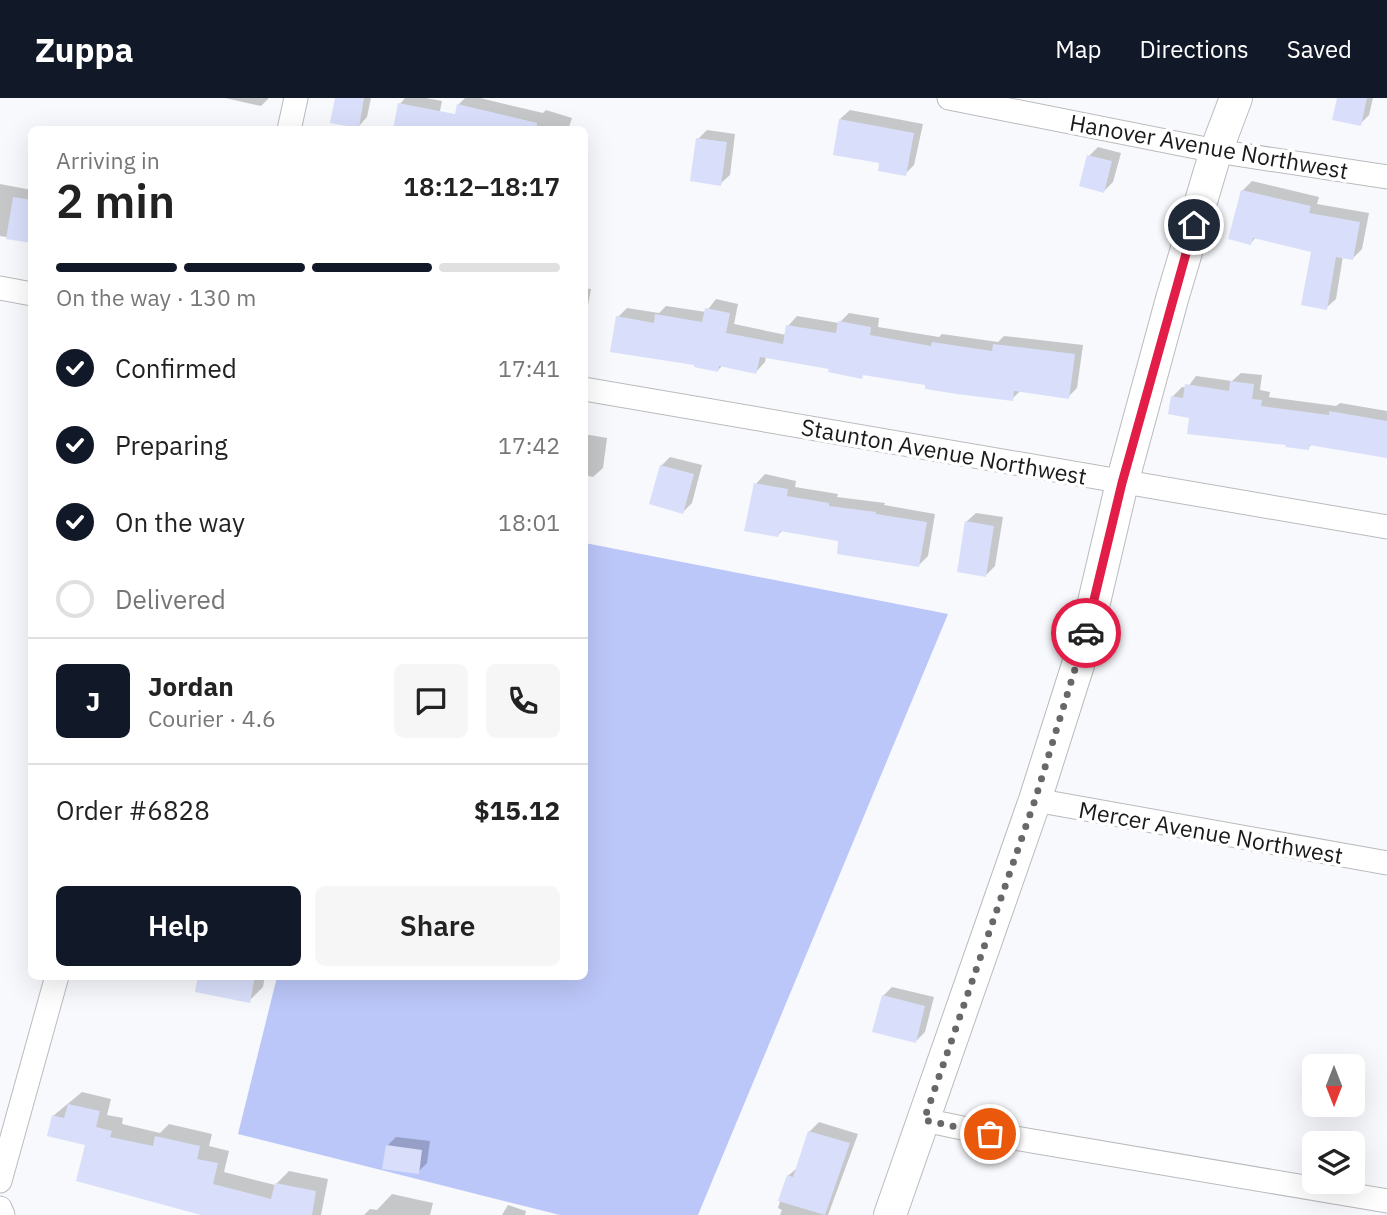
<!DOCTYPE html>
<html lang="en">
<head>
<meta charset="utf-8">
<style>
	body { margin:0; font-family:"IBM Plex Sans",sans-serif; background:#f6f6f6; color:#222; height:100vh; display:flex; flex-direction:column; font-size:26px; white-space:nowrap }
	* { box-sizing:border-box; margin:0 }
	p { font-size:23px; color:#767676 }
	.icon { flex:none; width:38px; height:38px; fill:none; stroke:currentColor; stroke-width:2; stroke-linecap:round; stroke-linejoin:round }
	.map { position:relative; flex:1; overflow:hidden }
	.details { position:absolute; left:28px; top:28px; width:560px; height:854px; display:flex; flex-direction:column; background:#fff; border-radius:10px; box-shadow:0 7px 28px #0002 }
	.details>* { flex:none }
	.needle { width:46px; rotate:180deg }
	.buttons { position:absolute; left:1302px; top:956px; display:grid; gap:14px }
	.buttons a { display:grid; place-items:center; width:63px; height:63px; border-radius:10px; background:#fff; box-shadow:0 7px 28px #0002; font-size:35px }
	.pin { position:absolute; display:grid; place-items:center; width:60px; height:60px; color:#fff; margin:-30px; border:4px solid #fff; border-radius:50%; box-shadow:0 2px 7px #0007 }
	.courier { position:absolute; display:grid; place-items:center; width:70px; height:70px; margin:-35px; border:5px solid #e11d48; border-radius:50%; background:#fff; color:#222; box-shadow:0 2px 9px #0007 }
	.overview em { font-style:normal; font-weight:600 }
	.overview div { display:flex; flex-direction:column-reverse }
	.overview { display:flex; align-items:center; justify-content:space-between; height:119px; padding:0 28px }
	h1 { font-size:46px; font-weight:600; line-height:52px }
	.bar { display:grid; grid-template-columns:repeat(4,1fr); gap:10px 7px; align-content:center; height:84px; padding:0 28px }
	.bar i { height:9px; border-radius:5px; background:#e0e0e0 }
	.bar .active { background:#111827 }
	.bar p { grid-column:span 4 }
	.line { display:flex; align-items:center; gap:18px; padding:0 28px; border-top:2px solid #e0e0e0 }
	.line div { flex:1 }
	.round { display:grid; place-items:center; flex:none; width:74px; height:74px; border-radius:10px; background:#f6f6f6 }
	ol { padding:0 28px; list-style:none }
	li { display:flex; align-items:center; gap:21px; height:77px }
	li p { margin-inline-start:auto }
	li .icon { padding:7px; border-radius:50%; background:#111827; color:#fff; stroke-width:4 }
	li:last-child { color:#767676 }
	li i { width:38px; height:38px; border:4px solid #e0e0e0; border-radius:50% }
	.button { display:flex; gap:14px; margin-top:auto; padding:14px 28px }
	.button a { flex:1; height:80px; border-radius:10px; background:#111827; color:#fff; font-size:28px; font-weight:600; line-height:80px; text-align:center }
	.button a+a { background:#f6f6f6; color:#222 }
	header { display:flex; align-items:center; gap:42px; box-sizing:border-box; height:98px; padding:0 35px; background:#111827; color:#fff }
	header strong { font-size:33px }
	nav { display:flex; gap:38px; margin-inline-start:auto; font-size:24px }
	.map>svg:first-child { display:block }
	.green { fill:#bcc7f9 }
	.shadow { fill:#0003 }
	.building { fill:#d9dffa }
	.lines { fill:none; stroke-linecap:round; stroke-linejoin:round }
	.street-casing { stroke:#babbbd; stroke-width:25 }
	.secondary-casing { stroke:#babbbd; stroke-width:34 }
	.street { stroke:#fff; stroke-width:23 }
	.secondary { stroke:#fff; stroke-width:32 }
	.done { stroke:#68686a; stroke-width:7; stroke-dasharray:0 12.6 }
	.route { stroke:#e11d48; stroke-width:9 }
	.labels { text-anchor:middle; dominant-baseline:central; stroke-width:7; stroke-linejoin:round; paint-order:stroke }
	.street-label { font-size:23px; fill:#1a1a1b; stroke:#fff }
</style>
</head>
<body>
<header>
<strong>Zuppa</strong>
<nav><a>Map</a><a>Directions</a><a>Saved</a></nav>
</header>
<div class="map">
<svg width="1387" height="1117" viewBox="0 0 1387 1117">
	<rect width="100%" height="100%" fill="#f8f9fc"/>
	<polygon class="green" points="585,445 948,516 698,1117 560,1117 238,1036 277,879 584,878"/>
	<g class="shadow">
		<polygon points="225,0 269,0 261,8"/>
		<polygon points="337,0 371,0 367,19 358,29"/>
		<polygon points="405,0 426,0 442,3 436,32 400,6"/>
		<polygon points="465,0 480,0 543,15 546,12 572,20 568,32 453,31 459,6"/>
		<polygon points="1339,0 1373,0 1369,17 1360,26"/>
		<polygon points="850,12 923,26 914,67 905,76 881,63 840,21"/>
		<polygon points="707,32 735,36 730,77 720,86 698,41"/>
		<polygon points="1098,49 1121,55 1113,84 1104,93 1089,58"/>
		<polygon points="1252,83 1319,99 1317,106 1369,115 1362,151 1353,160 1343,158 1336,201 1326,210 1313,153 1256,139 1251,145 1242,93"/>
		<polygon points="0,86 32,92 32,143 0,138"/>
		<polygon points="584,190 591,191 584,229"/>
		<polygon points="716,201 738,206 734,226 786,237 788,228 797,218 839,225 849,215 879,220 878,229 939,239 942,236 998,244 1004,238 1083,247 1077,290 1068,299 1021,292 1012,301 865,275 861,279 831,269 766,259 765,264 756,274 723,267 718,272 618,219 627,210 659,215 666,208 706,214"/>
		<polygon points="1241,275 1262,277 1260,292 1270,294 1269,299 1336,308 1340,305 1387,313 1387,358 1312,346 1308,350 1191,318 1173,298 1182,289 1187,290 1196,278 1232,283"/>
		<polygon points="584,336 607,340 603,370 593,379 584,377"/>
		<polygon points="670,359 702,367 692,405 683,414 661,368"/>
		<polygon points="765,376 796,383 795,389 838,396 837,399 885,405 884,407 935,416 928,458 919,467 840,442 783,432 778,437 756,386"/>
		<polygon points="976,415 1003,419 995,468 986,477 966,424"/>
		<polygon points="200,878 265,878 263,889 249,903"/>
		<polygon points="892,889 934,899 925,934 916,943 883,898"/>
		<polygon points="82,994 111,1001 107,1017 123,1020 122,1026 160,1035 169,1026 212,1036 209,1048 229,1053 224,1074 275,1087 289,1073 328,1081 321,1117 209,1117 87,1045 53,1018"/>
		<polygon points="819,1024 858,1036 828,1117 780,1117 782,1112 778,1110 788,1078 798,1069 809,1034"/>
		<polygon points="396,1039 430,1043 427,1065 418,1074 387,1048"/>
		<polygon points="392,1096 433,1105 430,1117 364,1117 370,1111 377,1112"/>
		<polygon points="508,1107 526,1113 525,1117 502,1117"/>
	</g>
	<g class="building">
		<polygon points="335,0 364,0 359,30 330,25"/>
		<polygon points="1337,0 1367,0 1361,28 1332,22"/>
		<polygon points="398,5 455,16 457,6 537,25 537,32 393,32"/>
		<polygon points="839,21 914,35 906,78 878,73 879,65 833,57"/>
		<polygon points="696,40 727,44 721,88 690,83"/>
		<polygon points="1087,57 1112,63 1104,95 1079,88"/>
		<polygon points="1241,92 1311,108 1309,115 1360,124 1353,162 1336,159 1327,212 1301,207 1311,154 1253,140 1251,147 1228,141"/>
		<polygon points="13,99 32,102 32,145 6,141"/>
		<polygon points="705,210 730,215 726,235 783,246 786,227 836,235 838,223 871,229 870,237 931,248 932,244 992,253 993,246 1075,256 1069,301 1014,293 1013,303 957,296 925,291 925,287 863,277 862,281 828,274 829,271 760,259 756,276 719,268 718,274 694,269 694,267 610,254 616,218 654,225 655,216 702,224"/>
		<polygon points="1230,283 1254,286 1252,301 1262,302 1261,308 1329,317 1329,313 1387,323 1387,360 1309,347 1309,352 1285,349 1286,347 1187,336 1189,320 1168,316 1171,298 1183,300 1185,286 1229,293"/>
		<polygon points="660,367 694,376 683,416 649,406"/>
		<polygon points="754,385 788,391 787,398 829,405 829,408 876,414 876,416 927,424 919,469 837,456 838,443 780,433 778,439 744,433"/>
		<polygon points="965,423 994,428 986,479 957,474"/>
		<polygon points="198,878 255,878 250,905 195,894"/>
		<polygon points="882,897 925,908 916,945 872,934"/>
		<polygon points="68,1006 100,1013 96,1029 112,1033 110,1039 153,1048 155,1038 200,1048 197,1061 218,1065 213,1086 271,1101 275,1085 316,1093 312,1117 201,1117 76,1083 85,1047 47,1038 52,1017 64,1020"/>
		<polygon points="808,1033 850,1045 825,1117 778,1103 787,1077 793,1079"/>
		<polygon points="386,1047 422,1052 419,1076 382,1071"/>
	</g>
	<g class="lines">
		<g class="street-casing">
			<g id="street">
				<polyline points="949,0 1216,53 1387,79"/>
				<polyline points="289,32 296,0"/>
				<polyline points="0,190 32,196"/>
				<polyline points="584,291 1387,429"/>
				<polyline points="1035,702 1387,765"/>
				<polyline points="924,1022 991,1036 1387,1103"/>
				<polyline points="0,1083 57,878"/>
				<polyline points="0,1110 3,1117"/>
			</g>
		</g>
		<g class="secondary-casing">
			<polyline id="secondary" points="890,1117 1035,702 1083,551 1122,385 1172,201 1216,53 1236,0"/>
		</g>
		<use href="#street" class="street"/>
		<use href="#secondary" class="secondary"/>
	</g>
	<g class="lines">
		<polyline class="done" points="990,1036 924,1022 1035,702 1086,535"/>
		<polyline class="route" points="1086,535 1122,385 1194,127"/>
	</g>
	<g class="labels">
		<g class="street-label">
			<text transform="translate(1209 48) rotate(10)">Hanover Avenue Northwest</text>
			<text transform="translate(944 353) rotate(10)">Staunton Avenue Northwest</text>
			<text transform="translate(1211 734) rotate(10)">Mercer Avenue Northwest</text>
		</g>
	</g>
</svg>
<div class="buttons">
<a><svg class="needle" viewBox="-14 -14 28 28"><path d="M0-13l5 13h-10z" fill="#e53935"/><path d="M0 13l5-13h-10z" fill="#767676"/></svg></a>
<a><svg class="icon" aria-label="layers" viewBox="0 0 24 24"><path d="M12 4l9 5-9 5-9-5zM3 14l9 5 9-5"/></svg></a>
</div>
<div class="pin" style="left:990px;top:1036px;background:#ea580c"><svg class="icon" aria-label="bag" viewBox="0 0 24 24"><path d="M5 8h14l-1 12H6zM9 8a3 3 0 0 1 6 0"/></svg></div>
<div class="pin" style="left:1194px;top:127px;background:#1f2937"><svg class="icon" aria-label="home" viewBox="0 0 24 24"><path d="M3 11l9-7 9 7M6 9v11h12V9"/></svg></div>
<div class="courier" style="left:1086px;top:535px"><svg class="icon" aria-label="car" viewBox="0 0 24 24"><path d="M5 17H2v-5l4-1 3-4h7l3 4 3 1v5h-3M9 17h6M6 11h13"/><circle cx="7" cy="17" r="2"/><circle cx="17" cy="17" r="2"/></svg></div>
<section class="details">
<div class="overview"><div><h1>2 min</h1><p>Arriving in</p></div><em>18:12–18:17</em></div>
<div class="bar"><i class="active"></i><i class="active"></i><i class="active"></i><i></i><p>On the way · 130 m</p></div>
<ol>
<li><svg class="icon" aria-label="check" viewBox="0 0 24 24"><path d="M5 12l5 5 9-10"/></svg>Confirmed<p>17:41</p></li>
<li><svg class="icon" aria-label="check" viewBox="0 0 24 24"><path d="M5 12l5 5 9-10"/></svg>Preparing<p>17:42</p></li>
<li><svg class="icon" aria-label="check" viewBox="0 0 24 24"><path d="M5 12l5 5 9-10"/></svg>On the way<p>18:01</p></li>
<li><i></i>Delivered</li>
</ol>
<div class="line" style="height:126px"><b class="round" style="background:#111827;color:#fff">J</b><div><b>Jordan</b><p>Courier · 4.6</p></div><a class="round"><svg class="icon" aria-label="chat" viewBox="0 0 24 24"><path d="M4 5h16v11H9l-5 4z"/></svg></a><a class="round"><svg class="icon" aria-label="phone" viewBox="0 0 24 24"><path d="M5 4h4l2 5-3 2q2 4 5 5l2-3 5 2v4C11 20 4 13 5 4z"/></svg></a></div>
<div class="line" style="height:91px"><div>Order #6828</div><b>$15.12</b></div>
<div class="button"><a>Help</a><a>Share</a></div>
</section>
</div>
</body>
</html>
